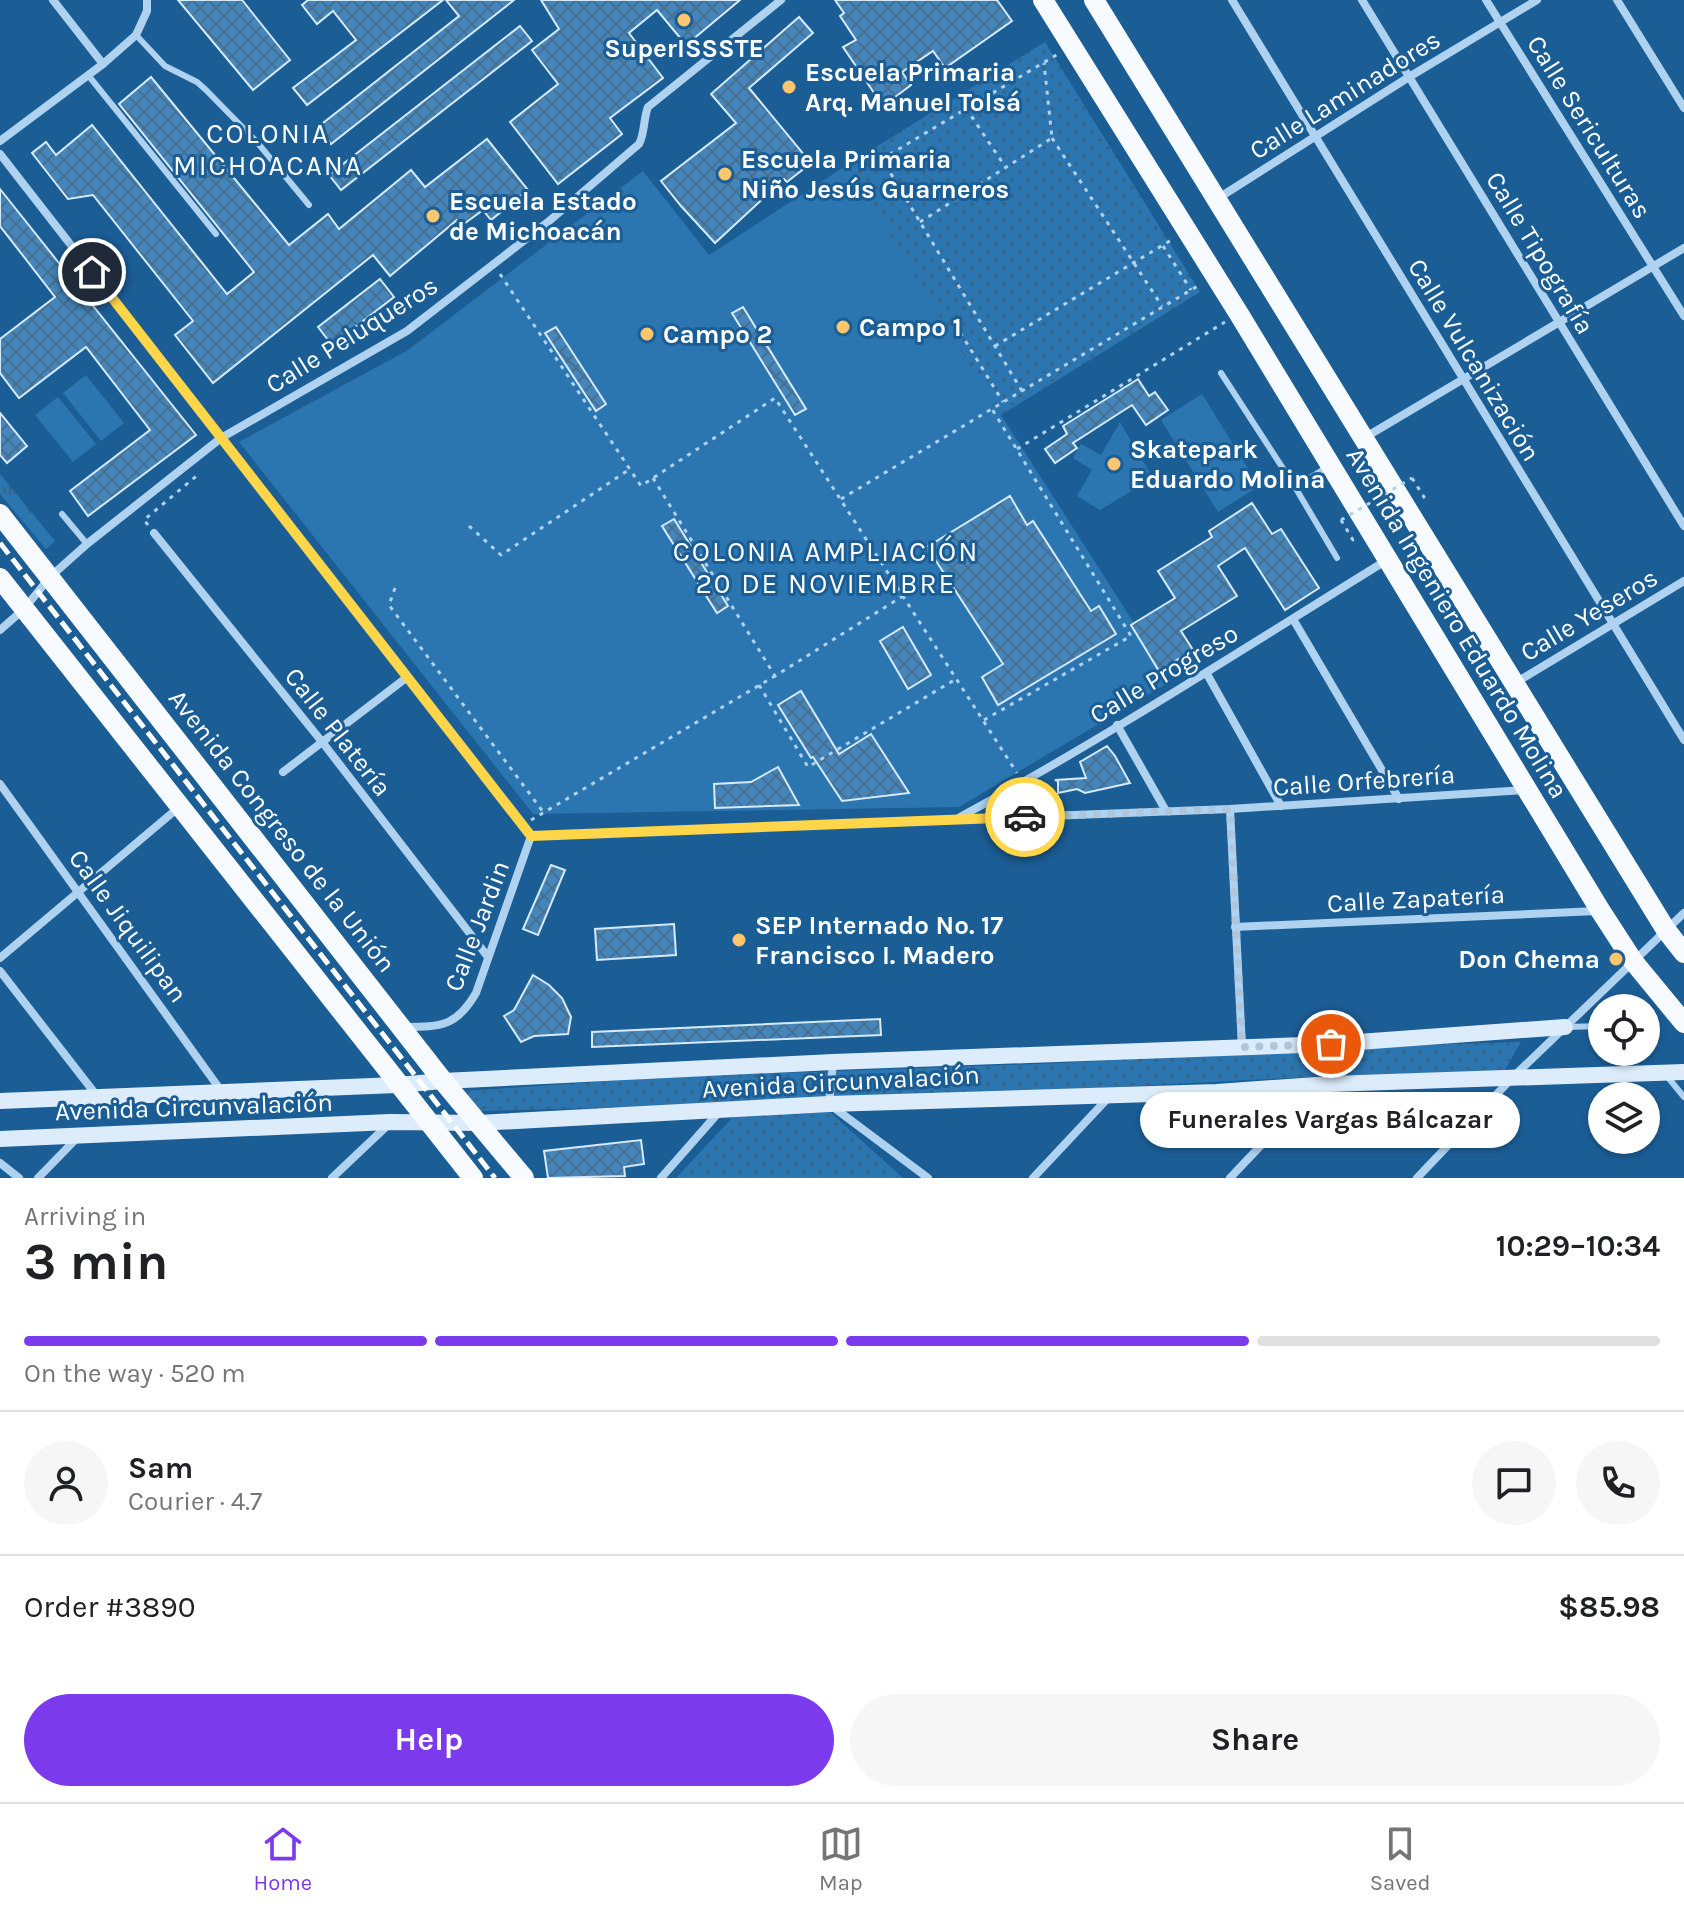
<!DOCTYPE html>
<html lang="en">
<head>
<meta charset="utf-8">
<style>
	body { margin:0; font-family:Karla,sans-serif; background:#f6f6f6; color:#202124; height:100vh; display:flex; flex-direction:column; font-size:30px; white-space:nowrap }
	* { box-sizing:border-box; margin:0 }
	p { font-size:26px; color:#757577 }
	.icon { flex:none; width:44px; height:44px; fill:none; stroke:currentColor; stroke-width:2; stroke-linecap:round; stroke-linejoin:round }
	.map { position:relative; height:1178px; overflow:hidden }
	.drawer { display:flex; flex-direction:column; background:#fff; flex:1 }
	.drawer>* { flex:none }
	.tools { position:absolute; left:1588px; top:994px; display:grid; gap:16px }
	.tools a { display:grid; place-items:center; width:72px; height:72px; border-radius:50%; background:#fff; box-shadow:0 2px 6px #0004; font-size:40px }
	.pin { position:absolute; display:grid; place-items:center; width:68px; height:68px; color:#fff; margin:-34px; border:4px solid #fff; border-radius:50%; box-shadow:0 2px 8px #0007 }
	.courier { position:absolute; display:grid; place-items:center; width:80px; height:80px; margin:-40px; border:6px solid #ffd54a; border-radius:50%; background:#fff; color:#222; box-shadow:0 2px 10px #0007 }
	.bubble { position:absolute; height:56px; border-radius:28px; background:#fff; box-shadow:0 2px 6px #0004; font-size:26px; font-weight:700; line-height:56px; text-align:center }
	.summary em { font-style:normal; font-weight:700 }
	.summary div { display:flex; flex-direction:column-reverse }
	.summary { display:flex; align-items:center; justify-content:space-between; height:136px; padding:0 24px }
	h1 { font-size:52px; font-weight:700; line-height:60px }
	.bar { display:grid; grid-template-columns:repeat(4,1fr); gap:12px 8px; align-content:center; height:96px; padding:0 24px }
	.bar i { height:10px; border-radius:6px; background:#e0e0e0 }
	.bar .on { background:#7c3aed }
	.bar p { grid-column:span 4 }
	.line { display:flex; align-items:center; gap:20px; padding:0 24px; border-top:2px solid #e0e0e0 }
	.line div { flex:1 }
	.round { display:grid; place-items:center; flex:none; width:84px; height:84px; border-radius:42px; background:#f6f6f6 }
	.action { display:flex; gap:16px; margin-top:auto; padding:16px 24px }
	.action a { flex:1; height:92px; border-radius:48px; background:#7c3aed; color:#fff; font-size:32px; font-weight:700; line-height:92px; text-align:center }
	.action a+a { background:#f6f6f6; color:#202124 }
	.tab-bar { display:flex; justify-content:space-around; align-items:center; height:112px; border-top:2px solid #e0e0e0; background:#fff; font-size:22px; color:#757577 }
	.tab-bar a { display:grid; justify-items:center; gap:4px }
	.tab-bar .on { color:#7c3aed }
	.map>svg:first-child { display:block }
	.grass { fill:url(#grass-tufts) }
	.park { fill:url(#park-dots) }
	.garden { fill:#2b76b1 }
	.building { fill:url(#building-cross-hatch); stroke:#d5eafb; stroke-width:2 }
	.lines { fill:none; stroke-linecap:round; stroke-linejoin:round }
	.path { stroke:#aed2f0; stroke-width:3; stroke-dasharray:4 6; stroke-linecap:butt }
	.lane { stroke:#aed2f0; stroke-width:6 }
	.street { stroke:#aed2f0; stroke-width:8 }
	.secondary { stroke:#dcecfb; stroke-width:16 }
	.primary { stroke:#f7fbff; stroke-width:20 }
	.rail { stroke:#fff; stroke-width:5; stroke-dasharray:14 6; stroke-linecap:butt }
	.path-bridge { stroke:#aed2f0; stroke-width:3; stroke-dasharray:4 6; stroke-linecap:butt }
	.done { stroke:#afc6da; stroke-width:8; stroke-dasharray:0 14.4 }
	.route { stroke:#ffd54a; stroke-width:10 }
	.poi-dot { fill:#ffc66d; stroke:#1b5d95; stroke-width:3 }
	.labels { text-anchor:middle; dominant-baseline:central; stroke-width:6; stroke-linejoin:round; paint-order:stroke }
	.poi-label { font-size:26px; font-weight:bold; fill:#fff; stroke:#1b5d95; text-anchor:start }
	.street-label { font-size:26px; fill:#fff; stroke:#1b5d95 }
	.neighbourhood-label { font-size:28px; letter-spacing:2px; fill:#fff; stroke:#1b5d95 }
</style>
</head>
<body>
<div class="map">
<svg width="1684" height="1178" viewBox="0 0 1684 1178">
	<defs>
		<pattern id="grass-tufts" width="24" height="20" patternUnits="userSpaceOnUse" patternTransform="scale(2)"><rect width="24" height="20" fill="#2b76b1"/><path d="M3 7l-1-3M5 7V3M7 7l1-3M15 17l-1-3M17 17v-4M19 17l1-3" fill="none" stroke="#3c617e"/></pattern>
		<pattern id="park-dots" width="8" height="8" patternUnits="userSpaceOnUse" patternTransform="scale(2)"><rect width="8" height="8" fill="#2b76b1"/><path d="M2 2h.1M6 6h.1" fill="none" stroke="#3c617e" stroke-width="1.8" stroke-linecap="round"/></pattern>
		<pattern id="building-cross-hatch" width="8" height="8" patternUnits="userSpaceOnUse" patternTransform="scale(2)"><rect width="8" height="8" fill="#4486bc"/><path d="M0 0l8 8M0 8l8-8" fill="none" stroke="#476f8f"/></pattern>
	</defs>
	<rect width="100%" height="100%" fill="#1b5d95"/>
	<polygon class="grass" points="0,474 55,541 46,549 0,494"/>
	<g class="park">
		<polygon points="1045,42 1200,292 1001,415 847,165"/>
		<polygon points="1521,1042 1504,1071 1325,1076 820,1103 903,1178 676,1178 745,1104 480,1111 465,1091 670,1077 1063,1063 1326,1048"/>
	</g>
	<g class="garden">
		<polygon points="847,165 1001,415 1171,681 959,807 533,814 239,442 408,350 643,171 709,255"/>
		<polygon points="86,375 124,423 101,441 63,393"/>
		<polygon points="1202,394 1259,486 1218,512 1161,420"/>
		<polygon points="58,397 96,444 73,462 35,415"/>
		<polygon points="1120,422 1153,478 1100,510 1077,496 1092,470 1073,458 1081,444 1101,455"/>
	</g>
	<g class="building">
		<polygon points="178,0 242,0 290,60 253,90"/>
		<polygon points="308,0 443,0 307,105 293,88 356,40 333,11 317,24 302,5"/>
		<polygon points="446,0 514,0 331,144 318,127 459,16"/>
		<polygon points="541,0 740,0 686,45 657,10 629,33 663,78 610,118 622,134 558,184 510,122 558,84 532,50 559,29"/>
		<polygon points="835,0 997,0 1012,21 945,68 933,51 902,72 911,85 883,106 843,47 856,40 840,16 844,13"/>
		<polygon points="799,17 813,33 749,88 811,163 787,182 784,179 715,243 681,206 661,181 736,123 711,94"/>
		<polygon points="520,26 532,41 341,190 329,175"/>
		<polygon points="151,77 289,245 328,214 339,229 411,170 425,187 487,139 528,190 491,220 483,210 461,226 457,220 390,276 373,255 213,383 175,335 193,321 93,195 68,199 32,153 46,142 56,155 92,125 227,294 254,272 119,104"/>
		<polygon points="0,189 196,435 88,516 70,491 150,430 86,347 19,398 0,373 0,339 55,297 0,226"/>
		<polygon points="380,279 394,297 332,345 318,327"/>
		<polygon points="743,307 806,409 795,415 732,313"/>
		<polygon points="556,327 606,404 596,411 545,333"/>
		<polygon points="1138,379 1149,396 1155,392 1168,410 1146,425 1132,405 1073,443 1077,448 1055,463 1045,449 1067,434 1063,426"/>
		<polygon points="0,413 27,446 7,463 0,455"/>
		<polygon points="1010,496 1027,525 1033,521 1091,611 1099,606 1116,634 998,705 982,677 1003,664 927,547"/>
		<polygon points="1252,503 1272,534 1281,529 1319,588 1285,610 1245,548 1218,566 1237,596 1181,631 1193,650 1159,671 1131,625 1175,598 1158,571 1212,537 1209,531"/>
		<polygon points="674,519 728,606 717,613 662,526"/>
		<polygon points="903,627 931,675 908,689 880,641"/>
		<polygon points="801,691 839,754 871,734 909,793 842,801 813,757 811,758 778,705"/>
		<polygon points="1107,746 1115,756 1130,783 1085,793 1077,789 1058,793 1058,781 1055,780 1086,778 1080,762"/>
		<polygon points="778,767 799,805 715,808 714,784 751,782"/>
		<polygon points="551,865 565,870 538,935 523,929"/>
		<polygon points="674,924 676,955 597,960 595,929"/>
		<polygon points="533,975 549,985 562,998 571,1017 568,1034 534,1036 521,1042 504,1016 514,1010"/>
		<polygon points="880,1019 881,1035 592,1047 592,1032"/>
		<polygon points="641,1140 644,1164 624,1167 625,1176 548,1178 544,1151"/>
	</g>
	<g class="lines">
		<g class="path">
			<polyline points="966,108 1006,168"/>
			<polyline points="1052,138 1162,306"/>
			<polyline points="920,222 1052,138 1044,63"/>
			<polyline points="1163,246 1191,290"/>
			<polyline points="500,274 641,486 775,398 1017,773"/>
			<polyline points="955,324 1003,402"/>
			<polyline points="995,346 1173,239"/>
			<polyline points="1022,391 882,159 1058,54"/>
			<polyline points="1017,449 1225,322"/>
			<polyline points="653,478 775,676 903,596"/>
			<polyline points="1412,478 1424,497 1422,498"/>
			<polyline points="841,499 1201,284"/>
			<polyline points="1341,520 1353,540 1356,538"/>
			<polyline points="148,525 144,520 200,473"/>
			<polyline points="469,526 501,555 630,469"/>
			<polyline points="395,588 389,605 544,813"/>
			<polyline points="759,685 808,767 956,679"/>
			<polyline points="984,720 1131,636 992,409"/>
			<polyline points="531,820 775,676"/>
		</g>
		<g class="lane">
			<polyline points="136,35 165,66 197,82 206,90 256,141 309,205"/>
			<polyline points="88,75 216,234"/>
			<polyline points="1221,373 1295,487 1329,466"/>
			<polyline points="1295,487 1337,558"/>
			<polyline points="62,514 87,544"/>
			<polyline points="1646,1025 1651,1025"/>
			<polyline points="1566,1027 1602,1026"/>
			<polyline points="1666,1075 1684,1097"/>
		</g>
		<g class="street">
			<polyline points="53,0 103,64"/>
			<polyline points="1232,0 1684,740"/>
			<polyline points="1362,0 1684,526"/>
			<polyline points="1486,0 1684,316"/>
			<polyline points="1617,0 1684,108"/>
			<polyline points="0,141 103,64 136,35 147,11 147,0"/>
			<polyline points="0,154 531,836"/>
			<polyline points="1217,199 1409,77 1537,0"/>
			<polyline points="1364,438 1684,248"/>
			<polyline points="154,533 323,743 488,957"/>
			<polyline points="1293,619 1399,799"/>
			<path d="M0,630L24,609L50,577L87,544L221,438L407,331L548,222L639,144C645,133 643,120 648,107L781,0"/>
			<polyline points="1207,674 1281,806"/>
			<polyline points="1515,683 1684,581"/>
			<polyline points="1117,725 1166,811"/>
			<polyline points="283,772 406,678"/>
			<polyline points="0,784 222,1092"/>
			<polyline points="1230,809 1242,1047"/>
			<path d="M960,817C1106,738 1246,647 1387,560"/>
			<polyline points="531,836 1230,809 1525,790"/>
			<polyline points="1235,927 1597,911"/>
			<polyline points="0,958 178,808"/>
			<polyline points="0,971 97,1096"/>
			<path d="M406,1027C441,1027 457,1026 476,993L531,836"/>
			<polyline points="833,1063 829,1104 928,1178"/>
			<polyline points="0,1163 19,1178"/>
			<polyline points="38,1178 76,1139"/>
			<polyline points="332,1178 390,1123"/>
			<polyline points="661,1178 719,1112"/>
			<polyline points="1033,1178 1109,1097"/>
			<polyline points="1230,1178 1317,1086"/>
			<polyline points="1417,1178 1513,1077 1684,913"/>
		</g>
		<g class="secondary">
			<polyline points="0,1101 397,1085 443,1081 833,1062 1331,1044 1565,1027"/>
			<polyline points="0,1139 390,1122 478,1123 829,1104 1217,1092 1330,1084 1684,1072"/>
		</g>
		<g class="primary">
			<polyline points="1043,0 1239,314 1600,910 1633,961 1684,1023"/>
			<polyline points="1094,0 1666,930 1684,953"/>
			<polyline points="0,514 443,1081 524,1178"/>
			<polyline points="0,578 473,1178"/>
		</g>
		<polyline class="rail" points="0,543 495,1178"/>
		<polyline class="path-bridge" points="1341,520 1412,478"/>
	</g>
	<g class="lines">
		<polyline class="done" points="1025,817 1230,809 1242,1047 1331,1044"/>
		<polyline class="route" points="92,272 531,836 1025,817"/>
	</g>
	<g class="poi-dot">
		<circle cx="684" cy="20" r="8"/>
		<circle cx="789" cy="87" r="8"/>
		<circle cx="725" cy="174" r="8"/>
		<circle cx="433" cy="216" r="8"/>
		<circle cx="843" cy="327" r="8"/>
		<circle cx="647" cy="334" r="8"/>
		<circle cx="1114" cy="464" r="8"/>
		<circle cx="739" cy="940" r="8"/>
		<circle cx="1616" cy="959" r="8"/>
	</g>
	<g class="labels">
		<g class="poi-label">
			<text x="684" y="48" text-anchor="middle">SuperISSSTE</text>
			<text x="805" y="72">Escuela Primaria<tspan x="805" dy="30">Arq. Manuel Tolsá</tspan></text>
			<text x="741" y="159">Escuela Primaria<tspan x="741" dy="30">Niño Jesús Guarneros</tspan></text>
			<text x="449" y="201">Escuela Estado<tspan x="449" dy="30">de Michoacán</tspan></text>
			<text x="859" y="327">Campo 1</text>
			<text x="663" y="334">Campo 2</text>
			<text x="1130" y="449">Skatepark<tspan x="1130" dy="30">Eduardo Molina</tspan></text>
			<text x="755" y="925">SEP Internado No. 17<tspan x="755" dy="30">Francisco I. Madero</tspan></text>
			<text x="1600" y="959" text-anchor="end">Don Chema</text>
		</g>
		<g class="street-label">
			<text transform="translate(1345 95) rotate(-32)">Calle Laminadores</text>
			<text transform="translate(1589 127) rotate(58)">Calle Sericulturas</text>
			<text transform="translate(1540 253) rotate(59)">Calle Tipografía</text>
			<text transform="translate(352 335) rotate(-32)">Calle Peluqueros</text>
			<text transform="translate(1474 360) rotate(59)">Calle Vulcanización</text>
			<text transform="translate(1589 615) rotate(-31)">Calle Yeseros</text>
			<text transform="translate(1457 623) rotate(59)">Avenida Ingeniero Eduardo Molina</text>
			<text transform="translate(1164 674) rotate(-31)">Calle Progreso</text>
			<text transform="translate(338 732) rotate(52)">Calle Platería</text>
			<text transform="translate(1364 781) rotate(-4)">Calle Orfebrería</text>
			<text transform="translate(282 831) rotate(52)">Avenida Congreso de la Unión</text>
			<text transform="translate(1416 899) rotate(-3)">Calle Zapatería</text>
			<text transform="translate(128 926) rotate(54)">Calle Jiquilipan</text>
			<text transform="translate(477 926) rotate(-69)">Calle Jardin</text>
			<text transform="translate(841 1082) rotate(-3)">Avenida Circunvalación</text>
			<text transform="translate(194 1107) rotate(-2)">Avenida Circunvalación</text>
		</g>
		<g class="neighbourhood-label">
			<text x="268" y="133">COLONIA<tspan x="268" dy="32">MICHOACANA</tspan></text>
			<text x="826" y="551">COLONIA AMPLIACIÓN<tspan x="826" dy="32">20 DE NOVIEMBRE</tspan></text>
		</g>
	</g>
</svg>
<div class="tools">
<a><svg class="icon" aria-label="locate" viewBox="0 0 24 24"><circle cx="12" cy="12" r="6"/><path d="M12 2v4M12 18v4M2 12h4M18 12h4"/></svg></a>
<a><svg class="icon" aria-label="layers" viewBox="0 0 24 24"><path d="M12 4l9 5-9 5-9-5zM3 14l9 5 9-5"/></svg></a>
</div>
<div class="pin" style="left:1331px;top:1044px;background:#ea580c"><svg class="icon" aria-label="bag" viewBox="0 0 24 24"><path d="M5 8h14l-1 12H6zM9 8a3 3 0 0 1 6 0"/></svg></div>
<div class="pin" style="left:92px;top:272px;background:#1f2937"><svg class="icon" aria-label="home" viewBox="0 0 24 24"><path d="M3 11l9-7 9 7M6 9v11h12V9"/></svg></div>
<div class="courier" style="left:1025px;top:817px"><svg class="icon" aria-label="car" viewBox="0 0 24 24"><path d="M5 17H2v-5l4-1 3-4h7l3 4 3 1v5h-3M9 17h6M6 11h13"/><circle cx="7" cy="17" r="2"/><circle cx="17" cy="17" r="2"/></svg></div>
<div class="bubble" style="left:1140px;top:1092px;width:380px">Funerales Vargas Bálcazar</div>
</div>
<section class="drawer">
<div class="summary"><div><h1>3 min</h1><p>Arriving in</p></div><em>10:29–10:34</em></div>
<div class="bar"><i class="on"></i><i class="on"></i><i class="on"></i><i></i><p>On the way · 520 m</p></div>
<div class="line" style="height:144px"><a class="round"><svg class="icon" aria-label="person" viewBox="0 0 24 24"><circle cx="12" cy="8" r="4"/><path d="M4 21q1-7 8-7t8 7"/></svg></a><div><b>Sam</b><p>Courier · 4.7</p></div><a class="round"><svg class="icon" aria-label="chat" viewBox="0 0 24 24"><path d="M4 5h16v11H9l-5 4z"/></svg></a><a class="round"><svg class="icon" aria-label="phone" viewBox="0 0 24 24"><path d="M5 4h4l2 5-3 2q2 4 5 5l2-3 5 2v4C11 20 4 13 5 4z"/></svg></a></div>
<div class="line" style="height:104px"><div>Order #3890</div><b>$85.98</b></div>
<div class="action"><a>Help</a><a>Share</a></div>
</section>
<nav class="tab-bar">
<a class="on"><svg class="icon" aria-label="home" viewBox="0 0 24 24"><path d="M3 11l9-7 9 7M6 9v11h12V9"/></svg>Home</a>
<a><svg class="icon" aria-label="map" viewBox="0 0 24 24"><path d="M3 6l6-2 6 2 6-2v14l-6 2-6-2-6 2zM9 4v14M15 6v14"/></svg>Map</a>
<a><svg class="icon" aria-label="saved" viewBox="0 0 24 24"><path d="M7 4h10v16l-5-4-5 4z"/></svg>Saved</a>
</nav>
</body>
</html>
